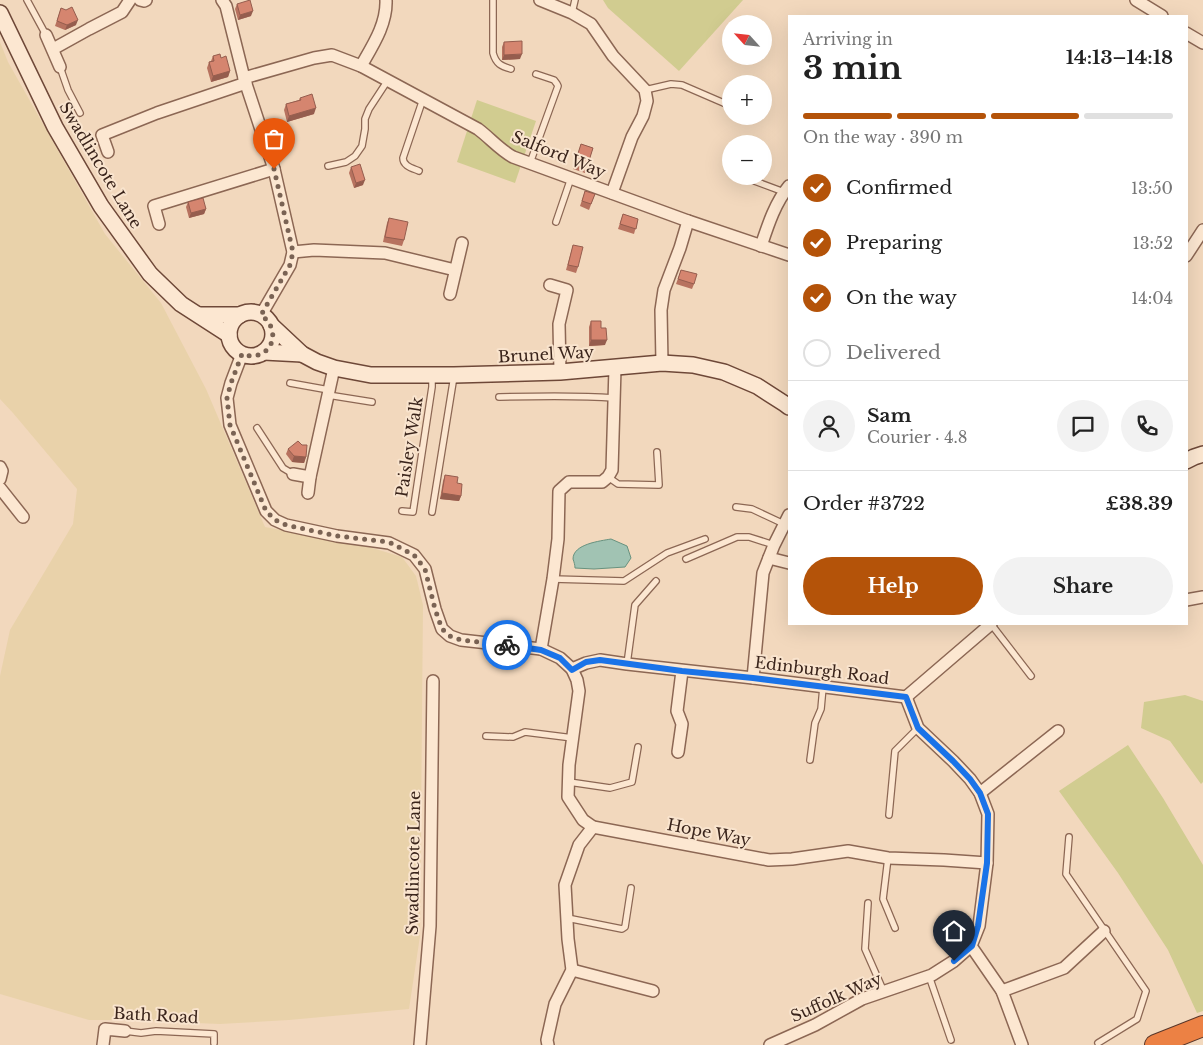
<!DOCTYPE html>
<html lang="en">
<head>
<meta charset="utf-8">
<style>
	body { margin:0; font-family:"Libre Baskerville",serif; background:#f2f2f2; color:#222; height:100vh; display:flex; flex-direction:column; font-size:19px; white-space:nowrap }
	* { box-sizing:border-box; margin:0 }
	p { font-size:16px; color:#767676 }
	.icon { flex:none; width:28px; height:28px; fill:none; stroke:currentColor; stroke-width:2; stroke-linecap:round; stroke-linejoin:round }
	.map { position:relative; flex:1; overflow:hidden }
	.panel { position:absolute; left:788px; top:15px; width:400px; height:610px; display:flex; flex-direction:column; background:#fff; border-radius:0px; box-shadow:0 5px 20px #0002 }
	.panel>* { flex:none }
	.needle { width:32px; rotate:297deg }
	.fabs { position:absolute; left:722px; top:15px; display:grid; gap:10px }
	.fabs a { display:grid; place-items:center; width:50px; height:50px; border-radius:50%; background:#fff; box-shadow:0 5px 20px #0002; font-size:25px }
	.pin { position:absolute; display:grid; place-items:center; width:42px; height:42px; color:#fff; margin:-51px -21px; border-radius:50% 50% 50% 0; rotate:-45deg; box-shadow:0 0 5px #0007 }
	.pin .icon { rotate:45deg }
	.courier { position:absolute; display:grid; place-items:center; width:50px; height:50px; margin:-25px; border:4px solid #1a73e8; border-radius:50%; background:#fff; color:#222; box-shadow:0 1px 6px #0007 }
	.head em { font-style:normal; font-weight:800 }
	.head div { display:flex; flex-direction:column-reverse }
	.head { display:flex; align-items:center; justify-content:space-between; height:85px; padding:0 15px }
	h1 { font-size:32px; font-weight:800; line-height:38px }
	.bar { display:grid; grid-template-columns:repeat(4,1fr); gap:8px 5px; align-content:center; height:60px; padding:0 15px }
	.bar i { height:6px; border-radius:4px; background:#e0e0e0 }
	.bar .active { background:#b45309 }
	.bar p { grid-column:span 4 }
	.line { display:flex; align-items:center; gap:12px; padding:0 15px; border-top:1px solid #e0e0e0 }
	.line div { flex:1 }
	.round { display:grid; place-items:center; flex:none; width:52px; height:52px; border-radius:26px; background:#f2f2f2 }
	ol { padding:0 15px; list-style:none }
	li { display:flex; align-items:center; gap:15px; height:55px }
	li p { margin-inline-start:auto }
	li .icon { padding:5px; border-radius:50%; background:#b45309; color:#fff; stroke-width:4 }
	li:last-child { color:#767676 }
	li i { width:28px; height:28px; border:2px solid #e0e0e0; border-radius:50% }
	.action { display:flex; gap:10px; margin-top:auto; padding:10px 15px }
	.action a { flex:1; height:58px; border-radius:30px; background:#b45309; color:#fff; font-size:20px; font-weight:800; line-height:58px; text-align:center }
	.action a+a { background:#f2f2f2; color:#222 }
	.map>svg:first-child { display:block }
	.farmland { fill:#e9d2aa }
	.green { fill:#d1cc90 }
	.water { fill:#a1c3b3; stroke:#68927f }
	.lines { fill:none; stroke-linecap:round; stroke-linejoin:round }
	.lane-casing { stroke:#8c6754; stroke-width:8 }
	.street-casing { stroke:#8c6754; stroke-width:14 }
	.secondary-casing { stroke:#6e4838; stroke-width:18 }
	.highway-casing { stroke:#593629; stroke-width:22 }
	.lane { stroke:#fce7d1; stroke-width:5.5 }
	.street { stroke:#fce7d1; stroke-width:11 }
	.secondary { stroke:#fce7d1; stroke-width:15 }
	.highway { stroke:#ec8144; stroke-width:20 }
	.wall { fill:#b7725f }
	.shaded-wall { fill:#955d4e }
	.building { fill:#d5856f; stroke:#955d4e }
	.done { stroke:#7a6354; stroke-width:5; stroke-dasharray:0 9 }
	.route { stroke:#1a73e8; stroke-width:6 }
	.labels { text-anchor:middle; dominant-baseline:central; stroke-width:4; stroke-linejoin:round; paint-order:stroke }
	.street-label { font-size:16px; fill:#3a241b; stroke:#f9e4ce }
</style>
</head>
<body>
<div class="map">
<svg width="1203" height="1045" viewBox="0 0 1203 1045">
	<rect width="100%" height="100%" fill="#f2d8bd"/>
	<polygon class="farmland" points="0,42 8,62 105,234 161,303 206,389 265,527 369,547 402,557 416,576 423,605 420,936 409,1009 289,1020 220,1024 123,1020 89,1020 0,994 0,676 10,630 73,524 77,489 13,413 0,399"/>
	<g class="green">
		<polygon points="603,0 743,0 679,71 608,8"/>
		<polygon points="477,100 536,121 515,183 457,162"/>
		<polygon points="1185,695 1203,701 1203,782 1201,784 1170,741 1141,728 1144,702"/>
		<polygon points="1128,745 1163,798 1203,865 1203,1011 1197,1013 1168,950 1118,873 1059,791"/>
	</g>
	<path class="water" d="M611,539L627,546L631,558L625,567L594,569L575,568C575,565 574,562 573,559C573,544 600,541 611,539Z"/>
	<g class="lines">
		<g class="lane-casing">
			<g id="lane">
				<polyline points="27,0 46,35"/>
				<path d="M493,0V53C496,64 501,66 511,69"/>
				<polyline points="572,13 575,0"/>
				<polyline points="60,67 68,90 80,113"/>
				<polyline points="645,90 671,84 682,85 726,104"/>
				<polyline points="530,163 558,86 557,84 554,80 536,74"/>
				<polyline points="328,166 346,162 355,156 362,146 365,129 365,119 369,109 388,80"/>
				<path d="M419,171C412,168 403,166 403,158L423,99"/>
				<polyline points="741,176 784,192"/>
				<polyline points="556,222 571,178"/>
				<polyline points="290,383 329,390"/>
				<polyline points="328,395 372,402"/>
				<path d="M499,397C538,396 576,395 614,398"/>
				<polyline points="257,428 283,468 293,474"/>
				<polyline points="608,477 618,484 659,485 657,452"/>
				<polyline points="736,507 752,509 784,524"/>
				<polyline points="402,511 413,512 432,387 432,375"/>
				<polyline points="432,512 454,376"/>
				<polyline points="686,559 737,537 749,537 774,545"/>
				<polyline points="553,579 624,581 667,553 705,539"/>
				<polyline points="991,624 1031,676"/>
				<polyline points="627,664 635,605 656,581"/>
				<polyline points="486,736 513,737 525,732 573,738"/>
				<polyline points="810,760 815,723 821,709 823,687"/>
				<polyline points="569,782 610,788 632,782 638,747"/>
				<polyline points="889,815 895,751 918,728"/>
				<polyline points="1069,837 1066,874 1146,991 1137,1019 1098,1043"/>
				<polyline points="888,858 883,899 895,928"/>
				<polyline points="868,903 865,949 884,992"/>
				<polyline points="567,918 622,929 625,927 631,888"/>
				<polyline points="929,976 951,1040"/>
				<polyline points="125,1031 141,1033 156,1031 214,1034 214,1043"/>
			</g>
		</g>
		<g class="street-casing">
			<g id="street">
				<polyline points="140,0 144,1 146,0"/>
				<polyline points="222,0 226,6 244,78 274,169 293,252 290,265 261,315"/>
				<polyline points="540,0 572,13 591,24 613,56 645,90 647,101 643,116 632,137 612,193"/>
				<polyline points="1136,0 1162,16"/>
				<polyline points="1186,33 1203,43"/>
				<polyline points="46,35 60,67"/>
				<polyline points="53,49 89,29 122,12 130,0"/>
				<path d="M361,66C373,45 387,24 386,0"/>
				<path d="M244,78L314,58L332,55L361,66L478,129C490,138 500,150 513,157L688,221L789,255"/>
				<polyline points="108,152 102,135 157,113 246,83"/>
				<polyline points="159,224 154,206 274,169"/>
				<path d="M761,246C768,225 775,203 789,186"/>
				<polyline points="293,252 314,250 385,253 455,270"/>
				<polyline points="1186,256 1203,230"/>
				<polyline points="550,285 567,290 559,324 560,372"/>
				<polyline points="450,294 462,243"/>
				<polyline points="242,354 231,383 227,398 230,425 266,511 275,520 286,525 337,536 389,543 414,555 425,569 435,609 442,629 450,636 461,640 541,649 560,658 572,669 577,680 579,691 569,765 568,797 583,820 593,827 769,860 792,859 848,851 888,858 944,860 987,863"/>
				<polyline points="662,363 661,310 664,290 680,248 688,221"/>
				<polyline points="0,467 2,471 0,479"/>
				<polyline points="293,474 310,477"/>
				<polyline points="0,488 23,517"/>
				<polyline points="308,493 310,477 334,368"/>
				<polyline points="769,558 789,563"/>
				<polyline points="1186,600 1203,597"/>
				<polyline points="541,649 553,579 558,539 559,491 569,482 602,482 608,477 612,470 615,368"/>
				<polyline points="572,669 586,663 600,660 627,664 753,678 906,697"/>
				<polyline points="753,678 763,573 774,545 789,515"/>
				<polyline points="906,697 991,624"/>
				<polyline points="678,752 682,724 677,711 682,671"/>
				<polyline points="980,793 1058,731"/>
				<polyline points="971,946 1002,991 1022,1045"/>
				<polyline points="572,970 653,991"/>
				<polyline points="1002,991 1064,968 1104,931"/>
				<polyline points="103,1045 105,1029 125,1031"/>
				<polyline points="420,1045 430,926 433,681"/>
				<polyline points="548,1045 547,1040 555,1004 572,970 568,939 565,885 579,845 593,827"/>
				<polyline points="770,1045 815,1025 862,999 932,975 954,961 971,946 979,926 987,863 988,814 980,793 970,779 953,761 918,728 906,697"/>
			</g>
		</g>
		<g class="secondary-casing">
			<g id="secondary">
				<polyline points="0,13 55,127 101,206 150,274 181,304 229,335"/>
				<circle cx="251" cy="334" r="22"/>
				<polyline points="200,315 240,315"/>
				<polyline points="271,325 302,354 317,362 334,368 371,375 454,375 560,372 662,363 693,365 724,372 757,386 785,404 789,407"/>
				<polyline points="264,352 302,354"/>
				<polyline points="1186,461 1194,457 1203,454"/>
			</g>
		</g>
		<g class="highway-casing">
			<polyline id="highway" points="1155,1045 1203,1026"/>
		</g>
		<use href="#lane" class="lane"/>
		<use href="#street" class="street"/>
		<use href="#secondary" class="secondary"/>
		<use href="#highway" class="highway"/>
	</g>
	<g class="wall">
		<polygon points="237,4 251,16 238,20 235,9"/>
		<polygon points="61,8 76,25 65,30 55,26"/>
		<polygon points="504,42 520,59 502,60 502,47"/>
		<polygon points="213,56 221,58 230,71 228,77 211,82 207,68 209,62 211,61"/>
		<polygon points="300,98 314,114 287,122 284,110 286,104 299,100"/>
		<polygon points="581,144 593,148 585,173 573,169"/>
		<polygon points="351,167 363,185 354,188 349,173"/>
		<polygon points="585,191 595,194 589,210 580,206"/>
		<polygon points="188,202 206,209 204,214 189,218 186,207"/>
		<polygon points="623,214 638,219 634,234 618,229"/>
		<polygon points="389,218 404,240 402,246 383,242 387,223"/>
		<polygon points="573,245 578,267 576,273 566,270"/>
		<polygon points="681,270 694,284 692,289 676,284"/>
		<polygon points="591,321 601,328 605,345 589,346 589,327"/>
		<polygon points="288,449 306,457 304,463 292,462 286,454"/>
		<polygon points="445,475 457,483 461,496 459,501 440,499 443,481"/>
	</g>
	<g class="shaded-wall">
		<polygon points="253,11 251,16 238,20 240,15"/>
		<polygon points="78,20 76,25 65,30 67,25"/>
		<polygon points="522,54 520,59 502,60 504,55"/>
		<polygon points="230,71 228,77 211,82 213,76"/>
		<polygon points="316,108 314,114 287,122 289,116"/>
		<polygon points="365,180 363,185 354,188 356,183"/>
		<polygon points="206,209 204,214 189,218 191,213"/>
		<polygon points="591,340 607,340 605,345 589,346"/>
		<polygon points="294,456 306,457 304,463 292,462"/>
		<polygon points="442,493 461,496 459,501 440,499"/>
	</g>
	<g class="building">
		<polygon points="250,0 253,11 240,15 237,4"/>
		<polygon points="72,7 78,20 67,25 57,21 61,8 66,10"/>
		<polygon points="522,41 522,54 504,55 504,42"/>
		<polygon points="220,54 221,58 226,56 230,71 213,76 209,62 214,61 213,56"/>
		<polygon points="312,94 316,108 289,116 286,104 301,100 300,98"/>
		<polygon points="581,144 593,148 587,167 575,163"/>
		<polygon points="360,164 365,180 356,183 351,167"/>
		<polygon points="585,191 595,194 591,204 582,201"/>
		<polygon points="203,198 206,209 191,213 188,202"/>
		<polygon points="623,214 638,219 636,229 620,224"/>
		<polygon points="389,218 408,222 404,240 385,237"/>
		<polygon points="573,245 583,247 578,267 568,265"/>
		<polygon points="681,270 697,274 694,284 678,279"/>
		<polygon points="591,321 601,321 601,328 606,328 607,340 591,340"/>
		<polygon points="298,441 302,445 307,445 306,457 294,456 288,449"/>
		<polygon points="445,475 458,477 457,483 462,484 461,496 442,493"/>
	</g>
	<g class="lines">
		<path class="done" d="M274,169L293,252L290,265L261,315C285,332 269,364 242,354L231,383L227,398L230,425L266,511L275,520L286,525L337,536L389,542L414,555L425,569L435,609L442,629L450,636L461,640L507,645"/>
		<polyline class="route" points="507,645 541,650 560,658 572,670 586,662 600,660 682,671 753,678 906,697 918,728 953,761 970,779 980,793 988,814 987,863 978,926 972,946 954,961"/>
	</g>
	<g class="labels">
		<g class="street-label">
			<text transform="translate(559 154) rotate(22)">Salford Way</text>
			<text transform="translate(101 165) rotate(59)">Swadlincote Lane</text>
			<text transform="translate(546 354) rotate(-3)">Brunel Way</text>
			<text transform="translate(409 447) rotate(-81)">Paisley Walk</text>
			<text transform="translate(822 670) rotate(7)">Edinburgh Road</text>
			<text transform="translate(709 832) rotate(11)">Hope Way</text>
			<text transform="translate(413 863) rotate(-89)">Swadlincote Lane</text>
			<text transform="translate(836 997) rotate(-24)">Suffolk Way</text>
			<text transform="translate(156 1015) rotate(3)">Bath Road</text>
		</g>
	</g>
</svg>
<div class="fabs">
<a><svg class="needle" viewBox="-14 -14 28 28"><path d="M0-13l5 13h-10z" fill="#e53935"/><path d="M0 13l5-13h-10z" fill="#767676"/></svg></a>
<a>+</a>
<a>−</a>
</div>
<div class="pin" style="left:274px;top:169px;background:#ea580c"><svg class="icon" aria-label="bag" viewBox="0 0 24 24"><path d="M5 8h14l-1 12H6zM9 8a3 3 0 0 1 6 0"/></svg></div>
<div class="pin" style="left:954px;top:961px;background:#1f2937"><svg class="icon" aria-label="home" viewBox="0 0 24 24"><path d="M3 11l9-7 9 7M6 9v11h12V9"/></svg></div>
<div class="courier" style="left:507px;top:645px"><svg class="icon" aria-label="bike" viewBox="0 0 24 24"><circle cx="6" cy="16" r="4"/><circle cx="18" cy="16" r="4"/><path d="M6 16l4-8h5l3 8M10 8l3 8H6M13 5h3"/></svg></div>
<section class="panel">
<div class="head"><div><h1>3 min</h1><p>Arriving in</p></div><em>14:13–14:18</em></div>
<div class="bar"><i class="active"></i><i class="active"></i><i class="active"></i><i></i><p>On the way · 390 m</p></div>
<ol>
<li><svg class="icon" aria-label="check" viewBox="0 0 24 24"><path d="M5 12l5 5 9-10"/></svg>Confirmed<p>13:50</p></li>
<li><svg class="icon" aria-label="check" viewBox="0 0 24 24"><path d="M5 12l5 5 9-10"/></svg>Preparing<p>13:52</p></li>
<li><svg class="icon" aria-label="check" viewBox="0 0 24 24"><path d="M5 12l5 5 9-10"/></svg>On the way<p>14:04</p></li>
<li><i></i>Delivered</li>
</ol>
<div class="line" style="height:90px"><a class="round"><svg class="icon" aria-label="person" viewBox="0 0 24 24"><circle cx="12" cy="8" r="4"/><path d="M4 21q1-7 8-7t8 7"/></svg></a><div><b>Sam</b><p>Courier · 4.8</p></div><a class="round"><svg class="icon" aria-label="chat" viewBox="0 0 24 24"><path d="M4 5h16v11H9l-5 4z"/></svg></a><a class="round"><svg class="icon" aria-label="phone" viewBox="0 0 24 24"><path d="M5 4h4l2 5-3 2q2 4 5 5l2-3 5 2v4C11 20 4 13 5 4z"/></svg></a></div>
<div class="line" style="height:65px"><div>Order #3722</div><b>£38.39</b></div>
<div class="action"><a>Help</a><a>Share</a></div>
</section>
</div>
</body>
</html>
